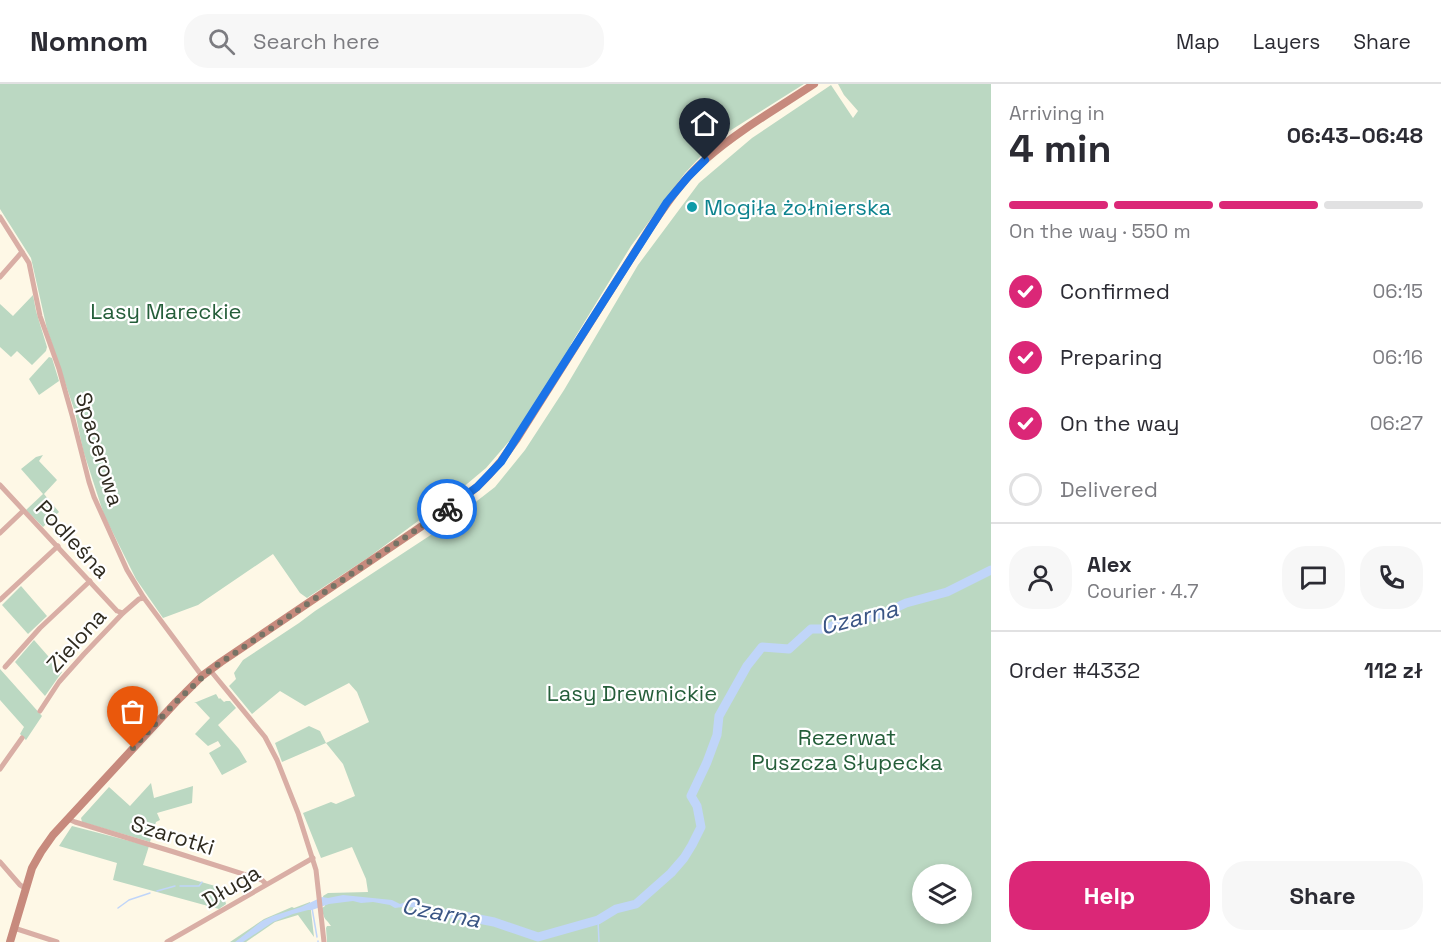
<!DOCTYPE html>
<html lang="en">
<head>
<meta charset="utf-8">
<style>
	body { margin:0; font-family:"Space Grotesk",sans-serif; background:#f7f7f7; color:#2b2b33; height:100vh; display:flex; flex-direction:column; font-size:22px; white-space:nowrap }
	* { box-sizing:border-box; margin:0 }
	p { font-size:20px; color:#7c7c81 }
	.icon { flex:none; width:33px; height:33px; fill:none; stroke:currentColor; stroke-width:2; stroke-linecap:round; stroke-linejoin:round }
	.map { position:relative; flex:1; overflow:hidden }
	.sheet { display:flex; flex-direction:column; background:#fff; width:450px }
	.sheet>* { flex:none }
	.controls { position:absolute; left:912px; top:780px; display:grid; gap:12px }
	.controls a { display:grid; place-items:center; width:60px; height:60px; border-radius:50%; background:#fff; box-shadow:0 3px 9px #0003; font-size:30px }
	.pin { position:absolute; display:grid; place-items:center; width:51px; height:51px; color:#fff; margin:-62px -26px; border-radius:50% 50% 50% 0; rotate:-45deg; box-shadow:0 0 6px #0007 }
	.pin .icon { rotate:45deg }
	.courier { position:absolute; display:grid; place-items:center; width:60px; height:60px; margin:-30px; border:4px solid #1a73e8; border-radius:50%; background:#fff; color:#222; box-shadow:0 2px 8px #0007 }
	.head em { font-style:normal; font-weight:800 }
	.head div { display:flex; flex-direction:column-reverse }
	.head { display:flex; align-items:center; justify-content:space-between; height:102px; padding:0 18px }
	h1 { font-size:39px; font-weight:800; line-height:45px }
	.bar { display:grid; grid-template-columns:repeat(4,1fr); gap:9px 6px; align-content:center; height:72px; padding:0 18px }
	.bar i { height:8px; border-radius:4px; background:#e1e1e2 }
	.bar .on { background:#db2777 }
	.bar p { grid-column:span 4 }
	.line { display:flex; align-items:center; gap:15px; padding:0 18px; border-top:2px solid #e1e1e2 }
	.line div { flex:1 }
	.round { display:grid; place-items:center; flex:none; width:63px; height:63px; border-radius:24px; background:#f7f7f7 }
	ol { padding:0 18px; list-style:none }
	li { display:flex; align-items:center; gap:18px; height:66px }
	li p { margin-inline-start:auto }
	li .icon { padding:6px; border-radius:50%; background:#db2777; color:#fff; stroke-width:4 }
	li:last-child { color:#7c7c81 }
	li i { width:33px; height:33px; border:3px solid #e1e1e2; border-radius:50% }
	.button { display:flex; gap:12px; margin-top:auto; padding:12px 18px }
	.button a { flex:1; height:69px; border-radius:24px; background:#db2777; color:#fff; font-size:24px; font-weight:800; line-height:69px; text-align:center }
	.button a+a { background:#f7f7f7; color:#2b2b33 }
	header { display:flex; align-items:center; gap:36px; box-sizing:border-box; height:84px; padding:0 30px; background:#fff; border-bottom:2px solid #e1e1e2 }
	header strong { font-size:28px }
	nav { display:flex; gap:33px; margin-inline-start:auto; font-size:21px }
	.search { width:420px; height:54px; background:#f7f7f7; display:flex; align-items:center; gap:15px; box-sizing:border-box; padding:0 21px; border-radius:24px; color:#7c7c81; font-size:22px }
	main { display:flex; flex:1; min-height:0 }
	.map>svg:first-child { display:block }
	.green { fill:#bbd8c2; fill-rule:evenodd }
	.water { fill:#c0d5f9 }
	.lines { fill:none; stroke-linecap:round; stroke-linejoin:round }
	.stream { stroke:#c0d5f9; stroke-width:1.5 }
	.river { stroke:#c0d5f9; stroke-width:9 }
	.minor { stroke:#d9aea5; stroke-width:5 }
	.secondary { stroke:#c78a7d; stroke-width:8 }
	.done { stroke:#777365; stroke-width:6; stroke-dasharray:0 10.8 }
	.route { stroke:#1a73e8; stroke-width:8 }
	.culture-dot { fill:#0f9aa8; stroke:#fff; stroke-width:2 }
	.labels { text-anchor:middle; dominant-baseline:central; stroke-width:4.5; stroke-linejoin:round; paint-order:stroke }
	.culture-label { font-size:22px; fill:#0d838f; stroke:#fff; text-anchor:start }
	.park-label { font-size:22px; fill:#255e3a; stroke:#fff }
	.street-label { font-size:22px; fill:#2f2b20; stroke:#fff }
	.water-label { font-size:24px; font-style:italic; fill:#3b5685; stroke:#fff }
</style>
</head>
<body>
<header>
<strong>Nomnom</strong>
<div class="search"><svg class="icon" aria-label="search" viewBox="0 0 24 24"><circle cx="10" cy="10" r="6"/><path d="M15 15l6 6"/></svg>Search here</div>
<nav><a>Map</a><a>Layers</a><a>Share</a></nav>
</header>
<main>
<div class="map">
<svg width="991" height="858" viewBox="0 0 991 858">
	<rect width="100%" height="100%" fill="#fef8e6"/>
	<g class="green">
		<polygon points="0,0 804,0 717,55 685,89 631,162 571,260 565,279 512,354 486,384 455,410 369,473 307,514 300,509 273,470 198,521 163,534 136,495 104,431 83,366 75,328 47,245 31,174 0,125"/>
		<path d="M838,0H991V858H327L326,844L327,842H331C325,833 324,837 322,824L325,822L323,812L328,809L368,808L366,795L352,763L321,774L303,729L331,718L336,720L355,712L343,680L326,659L282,678L275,659L309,642L320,647L326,659L369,638L357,608L349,599L305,622L280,607L252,630L229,602L236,595L234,589L243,576L299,539L315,527L446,441L495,403L525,366L564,306L638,181L699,99L752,54L831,1L853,34L858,27L844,11ZM922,790H962V830H922Z"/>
		<polygon points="33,211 36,227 47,263 46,267 32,281 17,267 11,273 0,263 0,220 13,232"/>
		<polygon points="49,273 52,274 59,297 39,311 29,295"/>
		<polygon points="43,371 39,377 57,396 44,410 59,428 43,443 26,426 43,410 21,385 36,373"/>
		<polygon points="21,502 47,532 28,550 2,521"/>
		<polygon points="34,556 62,588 45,612 15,578"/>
		<polygon points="0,585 42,632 26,656 20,650 24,643 0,616"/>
		<polygon points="216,610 219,615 220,614 224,618 226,617 230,617 236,624 218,641 239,665 247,678 222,691 209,669 221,662 218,657 208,662 195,650 210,634 196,619 194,619"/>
		<polygon points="151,699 154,714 193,702 192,719 157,729 160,736 156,738 150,758 82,738 81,734 109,703 130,722"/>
		<polygon points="72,742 149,762 143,781 222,804 226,820 219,825 113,796 117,779 59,762"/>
		<polygon points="310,818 314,853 298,831 275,838 246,858 230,858 264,835 292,823 294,824"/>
	</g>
	<path class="water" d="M343,811L392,816L400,820C409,816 420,817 429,821C435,824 430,823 437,825C445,826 453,828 461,830L458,834C451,830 446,832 439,830C420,825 416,821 395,824L390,821L373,818L361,819L353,817L329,820L312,826H308L293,830L273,838L243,858H235L262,837L273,832L301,823L322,813L328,814Z"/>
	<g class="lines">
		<g class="stream">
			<polyline points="180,802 199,802 202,798"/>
			<polyline points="157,807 175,802"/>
			<polyline points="118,824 129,816 150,809"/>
			<polyline points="312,824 317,853"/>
			<polyline points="598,836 599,858"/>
			<polyline points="318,857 318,858"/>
		</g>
		<polyline class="river" points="448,829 494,838 538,853 598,836 616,825 636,820 671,789 684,774 692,761 701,743 697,722 691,712 707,678 717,651 719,632 747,582 762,563 789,565 811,545 827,545 843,536 866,534 889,527 906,519 947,508 991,486"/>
		<g class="minor">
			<polyline points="0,133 29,179 40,232 59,285 72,331 89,398 94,413 127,486 144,514 202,592"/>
			<polyline points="0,193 22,168"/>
			<polyline points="0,401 117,527 123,529"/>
			<polyline points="0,449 23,427"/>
			<polyline points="0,516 58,462"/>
			<polyline points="5,583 40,544 90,497"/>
			<polyline points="210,586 265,653 277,676 298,729 316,786 324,858"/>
			<polyline points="40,627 59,598 84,570 123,529 139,515 144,514"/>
			<polyline points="0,685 22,654"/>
			<polyline points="68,735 75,738 174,768 262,796 266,800"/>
			<polyline points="0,778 20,801 25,804"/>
			<polyline points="14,844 57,858"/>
			<polyline points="167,858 313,774"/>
		</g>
		<path class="secondary" d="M10,858L32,784L41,768L53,751L176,618L202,592L221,578L459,417L477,403L489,391L501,377L516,356L650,144C667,119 684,94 706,75C739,46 778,24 814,0"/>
	</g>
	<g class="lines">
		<polyline class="done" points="133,664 176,618 210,586 447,425"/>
		<polyline class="route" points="447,425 477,403 501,378 667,118 688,93 705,76"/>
	</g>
	<circle class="culture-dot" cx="692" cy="123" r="6"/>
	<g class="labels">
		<g class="culture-label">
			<text x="704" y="123">Mogiła żołnierska</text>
		</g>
		<g class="park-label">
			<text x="166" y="227">Lasy Mareckie</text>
			<text x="632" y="609">Lasy Drewnickie</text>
			<text x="847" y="653">Rezerwat<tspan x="847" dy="25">Puszcza Słupecka</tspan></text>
		</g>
		<g class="street-label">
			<text transform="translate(100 365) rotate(73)">Spacerowa</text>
			<text transform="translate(73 455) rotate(47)">Podleśna</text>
			<text transform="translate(76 556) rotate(-48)">Zielona</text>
			<text transform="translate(173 751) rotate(17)">Szarotki</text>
			<text transform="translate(231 802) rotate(-31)">Długa</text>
		</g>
		<g class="water-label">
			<text transform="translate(859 533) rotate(-14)">Czarna</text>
			<text transform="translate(441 828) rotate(11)">Czarna</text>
		</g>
	</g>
</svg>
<div class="controls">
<a><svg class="icon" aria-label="layers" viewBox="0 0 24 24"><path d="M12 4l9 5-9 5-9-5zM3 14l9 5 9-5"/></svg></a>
</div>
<div class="pin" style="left:133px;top:664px;background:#ea580c"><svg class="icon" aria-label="bag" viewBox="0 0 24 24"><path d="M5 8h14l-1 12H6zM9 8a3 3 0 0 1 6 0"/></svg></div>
<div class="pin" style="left:705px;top:76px;background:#1f2937"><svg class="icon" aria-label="home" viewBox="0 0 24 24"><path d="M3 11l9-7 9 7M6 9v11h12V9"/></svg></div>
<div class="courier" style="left:447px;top:425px"><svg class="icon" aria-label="bike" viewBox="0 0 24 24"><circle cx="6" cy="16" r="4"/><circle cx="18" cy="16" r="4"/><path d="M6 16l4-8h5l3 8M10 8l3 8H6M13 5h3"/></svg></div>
</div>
<section class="sheet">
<div class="head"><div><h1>4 min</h1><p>Arriving in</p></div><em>06:43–06:48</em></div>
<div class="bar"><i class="on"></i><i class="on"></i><i class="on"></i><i></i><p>On the way · 550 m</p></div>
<ol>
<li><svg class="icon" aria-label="check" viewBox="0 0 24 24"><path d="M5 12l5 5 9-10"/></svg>Confirmed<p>06:15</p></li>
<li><svg class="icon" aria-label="check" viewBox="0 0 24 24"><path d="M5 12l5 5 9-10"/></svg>Preparing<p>06:16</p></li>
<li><svg class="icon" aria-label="check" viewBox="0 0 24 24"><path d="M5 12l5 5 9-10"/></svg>On the way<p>06:27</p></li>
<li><i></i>Delivered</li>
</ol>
<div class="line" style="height:108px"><a class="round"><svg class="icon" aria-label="person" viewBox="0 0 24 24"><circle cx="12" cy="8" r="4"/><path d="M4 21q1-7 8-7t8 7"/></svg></a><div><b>Alex</b><p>Courier · 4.7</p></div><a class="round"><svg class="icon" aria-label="chat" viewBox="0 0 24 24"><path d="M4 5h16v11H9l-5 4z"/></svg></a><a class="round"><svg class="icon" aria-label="phone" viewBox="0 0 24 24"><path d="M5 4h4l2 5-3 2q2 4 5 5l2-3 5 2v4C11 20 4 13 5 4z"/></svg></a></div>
<div class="line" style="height:78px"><div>Order #4332</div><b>112 zł</b></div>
<div class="button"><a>Help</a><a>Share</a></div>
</section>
</main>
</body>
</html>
